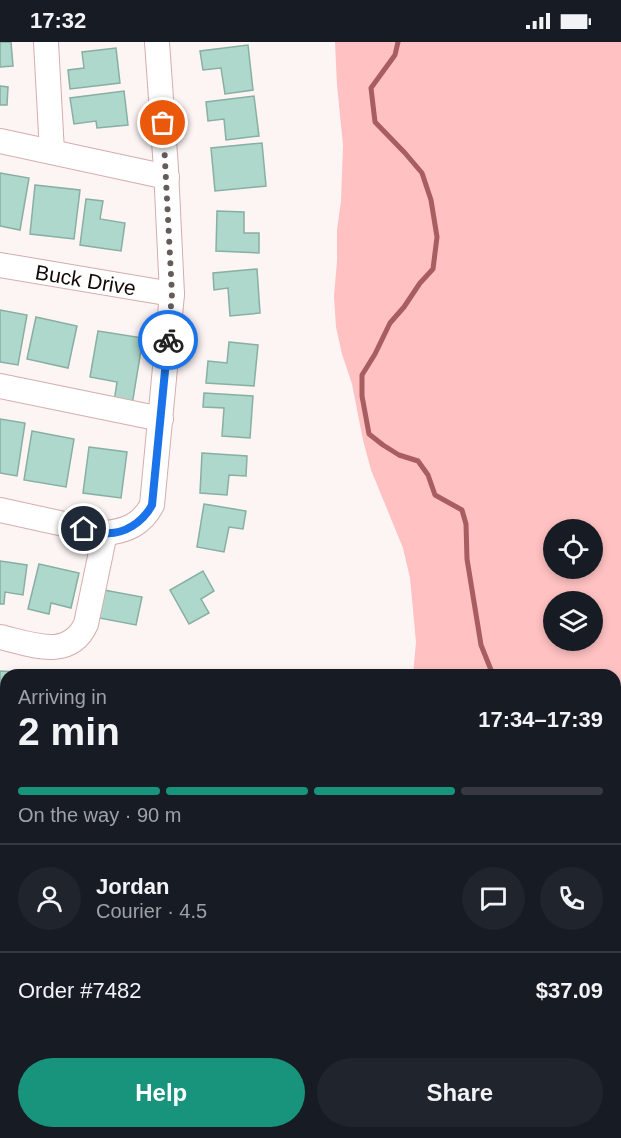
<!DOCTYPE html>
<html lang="en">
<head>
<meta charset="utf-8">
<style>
	body { margin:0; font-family:Helvetica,sans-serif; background:#20242c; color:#f1f3f6; height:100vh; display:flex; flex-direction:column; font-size:22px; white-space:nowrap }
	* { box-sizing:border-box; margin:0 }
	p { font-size:20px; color:#9ea1a6 }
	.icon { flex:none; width:33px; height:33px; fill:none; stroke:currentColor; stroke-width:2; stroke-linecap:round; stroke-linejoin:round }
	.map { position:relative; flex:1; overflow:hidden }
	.details { position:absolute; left:0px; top:627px; width:621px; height:470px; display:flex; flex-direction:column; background:#171b24; border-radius:18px 18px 0 0; box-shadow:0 3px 9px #0003 }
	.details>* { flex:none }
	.fabs { position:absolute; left:543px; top:477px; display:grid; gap:12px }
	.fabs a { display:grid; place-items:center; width:60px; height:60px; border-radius:50%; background:#171b24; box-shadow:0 3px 9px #0003; font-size:30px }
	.pin { position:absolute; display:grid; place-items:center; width:51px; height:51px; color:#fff; margin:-26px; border:3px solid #fff; border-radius:50%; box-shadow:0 2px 6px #0007 }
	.courier { position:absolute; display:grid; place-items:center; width:60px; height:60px; margin:-30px; border:4px solid #1a73e8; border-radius:50%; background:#fff; color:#222; box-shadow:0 2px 8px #0007 }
	.overview em { font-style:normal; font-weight:600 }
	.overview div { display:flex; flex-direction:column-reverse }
	.overview { display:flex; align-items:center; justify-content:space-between; height:102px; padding:0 18px }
	h1 { font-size:39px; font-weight:600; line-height:45px }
	.bar { display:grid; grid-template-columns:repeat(4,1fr); gap:9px 6px; align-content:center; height:72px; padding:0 18px }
	.bar i { height:8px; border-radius:4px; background:#363941 }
	.bar .current { background:#19947c }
	.bar p { grid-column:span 4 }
	.line { display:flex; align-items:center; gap:15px; padding:0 18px; border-top:2px solid #363941 }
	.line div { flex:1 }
	.round { display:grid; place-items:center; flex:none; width:63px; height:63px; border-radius:32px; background:#20242c }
	.cta { display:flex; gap:12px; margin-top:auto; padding:12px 18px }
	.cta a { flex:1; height:69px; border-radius:36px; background:#19947c; color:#fff; font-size:24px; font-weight:600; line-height:69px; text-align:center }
	.cta a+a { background:#20242c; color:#f1f3f6 }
	.status { display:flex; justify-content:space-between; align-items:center; height:42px; padding:0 30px; background:#171b24; direction:ltr }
	.status svg { height:16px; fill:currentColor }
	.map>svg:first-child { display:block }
	.green { fill:#ffc1c1; fill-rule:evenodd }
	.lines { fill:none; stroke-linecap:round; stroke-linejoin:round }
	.stream { stroke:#a85d60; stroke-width:5 }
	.building { fill:#aed8cb; stroke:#87afa3; stroke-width:1.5 }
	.minor-casing { stroke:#d5adad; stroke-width:26 }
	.minor { stroke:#fff; stroke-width:24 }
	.done { stroke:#665b5b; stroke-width:6; stroke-dasharray:0 10.8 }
	.route { stroke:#1a73e8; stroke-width:8 }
	.labels { text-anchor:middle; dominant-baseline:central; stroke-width:6; stroke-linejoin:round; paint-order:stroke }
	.street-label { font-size:21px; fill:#150808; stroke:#fff }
</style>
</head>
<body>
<div class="status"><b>17:32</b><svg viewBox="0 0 49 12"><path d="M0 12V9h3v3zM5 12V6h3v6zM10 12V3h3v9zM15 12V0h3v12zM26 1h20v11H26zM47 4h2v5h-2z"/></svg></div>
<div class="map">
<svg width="621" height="1096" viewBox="0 0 621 1096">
	<rect width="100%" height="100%" fill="#fdf4f4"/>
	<path class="green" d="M335,0H621V1096H310L313,1090H615V633H413L416,600L410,536L403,506L371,428L363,398L352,342L342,312L336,285L334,254L337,219V188L341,159L343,103L337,43ZM554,488H592V526H554ZM554,560H592V598H554Z"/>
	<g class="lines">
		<g class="stream">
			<polyline points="398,0 395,13 371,46 375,80 405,111 422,131 431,158 437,195 433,227 420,241 404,265 390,281 375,312 362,333 362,354 369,392 383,403 399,413 418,419 428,433 435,453 462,468 466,482 467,517 481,603 493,633"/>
			<polyline points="615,778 621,786"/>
			<polyline points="615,887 621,882"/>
			<polyline points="294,1096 297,1090"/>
		</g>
	</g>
	<g class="building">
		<polygon points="0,0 11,0 13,24 0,25"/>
		<polygon points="248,3 253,48 225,52 221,26 203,28 200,9"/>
		<polygon points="116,6 120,41 70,47 68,28 84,26 82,10"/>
		<polygon points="0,44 8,45 7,63 0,63"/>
		<polygon points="124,49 128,83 97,86 96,79 74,82 70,56"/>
		<polygon points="254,54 259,94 226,98 224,77 208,79 206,60"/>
		<polygon points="262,101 266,144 215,149 211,106"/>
		<polygon points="0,131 29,136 20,188 0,184"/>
		<polygon points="35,143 80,148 74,197 30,192"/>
		<polygon points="86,157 103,159 100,177 125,181 121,209 80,203"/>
		<polygon points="217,169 244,170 244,191 259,191 259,211 216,209"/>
		<polygon points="257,227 260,271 230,274 228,246 214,248 213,231"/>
		<polygon points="0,268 27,273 18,323 0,320"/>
		<polygon points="36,275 77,284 68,326 27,317"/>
		<polygon points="98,289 143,296 132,363 114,360 117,340 90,335"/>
		<polygon points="229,300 258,303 254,344 206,341 208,319 227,321"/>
		<polygon points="204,351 253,354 250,396 222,394 224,366 203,365"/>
		<polygon points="0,377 25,381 17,434 0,431"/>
		<polygon points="32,389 74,397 66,445 24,438"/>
		<polygon points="89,405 127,410 121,456 83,451"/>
		<polygon points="202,411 247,414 246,434 229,433 227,453 200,451"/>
		<polygon points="204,462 246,469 243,487 229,485 224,510 197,505"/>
		<polygon points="0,519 27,523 23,553 5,550 4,562 0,562"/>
		<polygon points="39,522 79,531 71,566 51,561 49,572 28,567"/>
		<polygon points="203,529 214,549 201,557 209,571 189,582 170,548"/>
		<polygon points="104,548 142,555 136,583 99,576"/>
		<polygon points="0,629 17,630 16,633 6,633 6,680 0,680"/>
		<polygon points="0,752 6,754 6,786 2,798 0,797"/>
		<polygon points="6,982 6,1013 0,1009 0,984 3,986"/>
		<polygon points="0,1017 6,1022 6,1046 0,1042"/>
	</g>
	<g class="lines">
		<g class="minor-casing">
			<g id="minor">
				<polyline points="46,0 52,110"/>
				<polyline points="0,99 167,135"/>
				<path id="s1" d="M0,223L172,252"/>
				<polyline points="0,344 161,377"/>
				<path d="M0,468L105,491C127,489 142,482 152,463L172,252L166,127L157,0"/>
				<path d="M0,595C31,602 69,619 86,582L105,491"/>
				<polyline points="0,715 6,716"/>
				<polyline points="0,892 6,881"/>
			</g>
		</g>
		<use href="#minor" class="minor"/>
	</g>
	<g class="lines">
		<polyline class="done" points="163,81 172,252 168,298"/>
		<path class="route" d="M84,487C91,488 97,490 104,491C124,493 143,480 152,463L168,298"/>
	</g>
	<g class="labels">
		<g class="street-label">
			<text stroke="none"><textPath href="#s1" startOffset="87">Buck Drive</textPath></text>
		</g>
	</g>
</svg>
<div class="fabs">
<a><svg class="icon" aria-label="locate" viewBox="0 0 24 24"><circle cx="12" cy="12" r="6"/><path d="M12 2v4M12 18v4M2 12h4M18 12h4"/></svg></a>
<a><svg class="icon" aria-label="layers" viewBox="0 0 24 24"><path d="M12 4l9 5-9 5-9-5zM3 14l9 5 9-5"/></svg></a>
</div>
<div class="pin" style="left:163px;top:81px;background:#ea580c"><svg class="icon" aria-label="bag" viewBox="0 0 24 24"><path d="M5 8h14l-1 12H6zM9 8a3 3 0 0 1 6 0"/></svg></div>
<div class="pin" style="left:84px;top:487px;background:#1f2937"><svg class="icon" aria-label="home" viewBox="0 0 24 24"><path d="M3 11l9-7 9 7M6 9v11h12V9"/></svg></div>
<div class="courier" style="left:168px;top:298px"><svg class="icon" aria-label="bike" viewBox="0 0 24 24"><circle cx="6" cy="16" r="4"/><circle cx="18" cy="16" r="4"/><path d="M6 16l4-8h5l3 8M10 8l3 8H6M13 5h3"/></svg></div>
<section class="details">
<div class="overview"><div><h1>2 min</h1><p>Arriving in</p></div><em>17:34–17:39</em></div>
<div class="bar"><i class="current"></i><i class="current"></i><i class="current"></i><i></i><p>On the way · 90 m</p></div>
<div class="line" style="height:108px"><a class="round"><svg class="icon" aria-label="person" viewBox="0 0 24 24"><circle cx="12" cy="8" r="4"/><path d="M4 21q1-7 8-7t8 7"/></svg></a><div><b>Jordan</b><p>Courier · 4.5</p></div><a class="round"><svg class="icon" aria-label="chat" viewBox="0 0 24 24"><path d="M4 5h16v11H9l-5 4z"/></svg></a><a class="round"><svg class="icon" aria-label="phone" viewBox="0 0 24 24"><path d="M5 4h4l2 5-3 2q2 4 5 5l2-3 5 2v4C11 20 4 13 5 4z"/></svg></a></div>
<div class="line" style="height:78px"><div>Order #7482</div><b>$37.09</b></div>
<div class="cta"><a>Help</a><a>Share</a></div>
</section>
</div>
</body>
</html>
